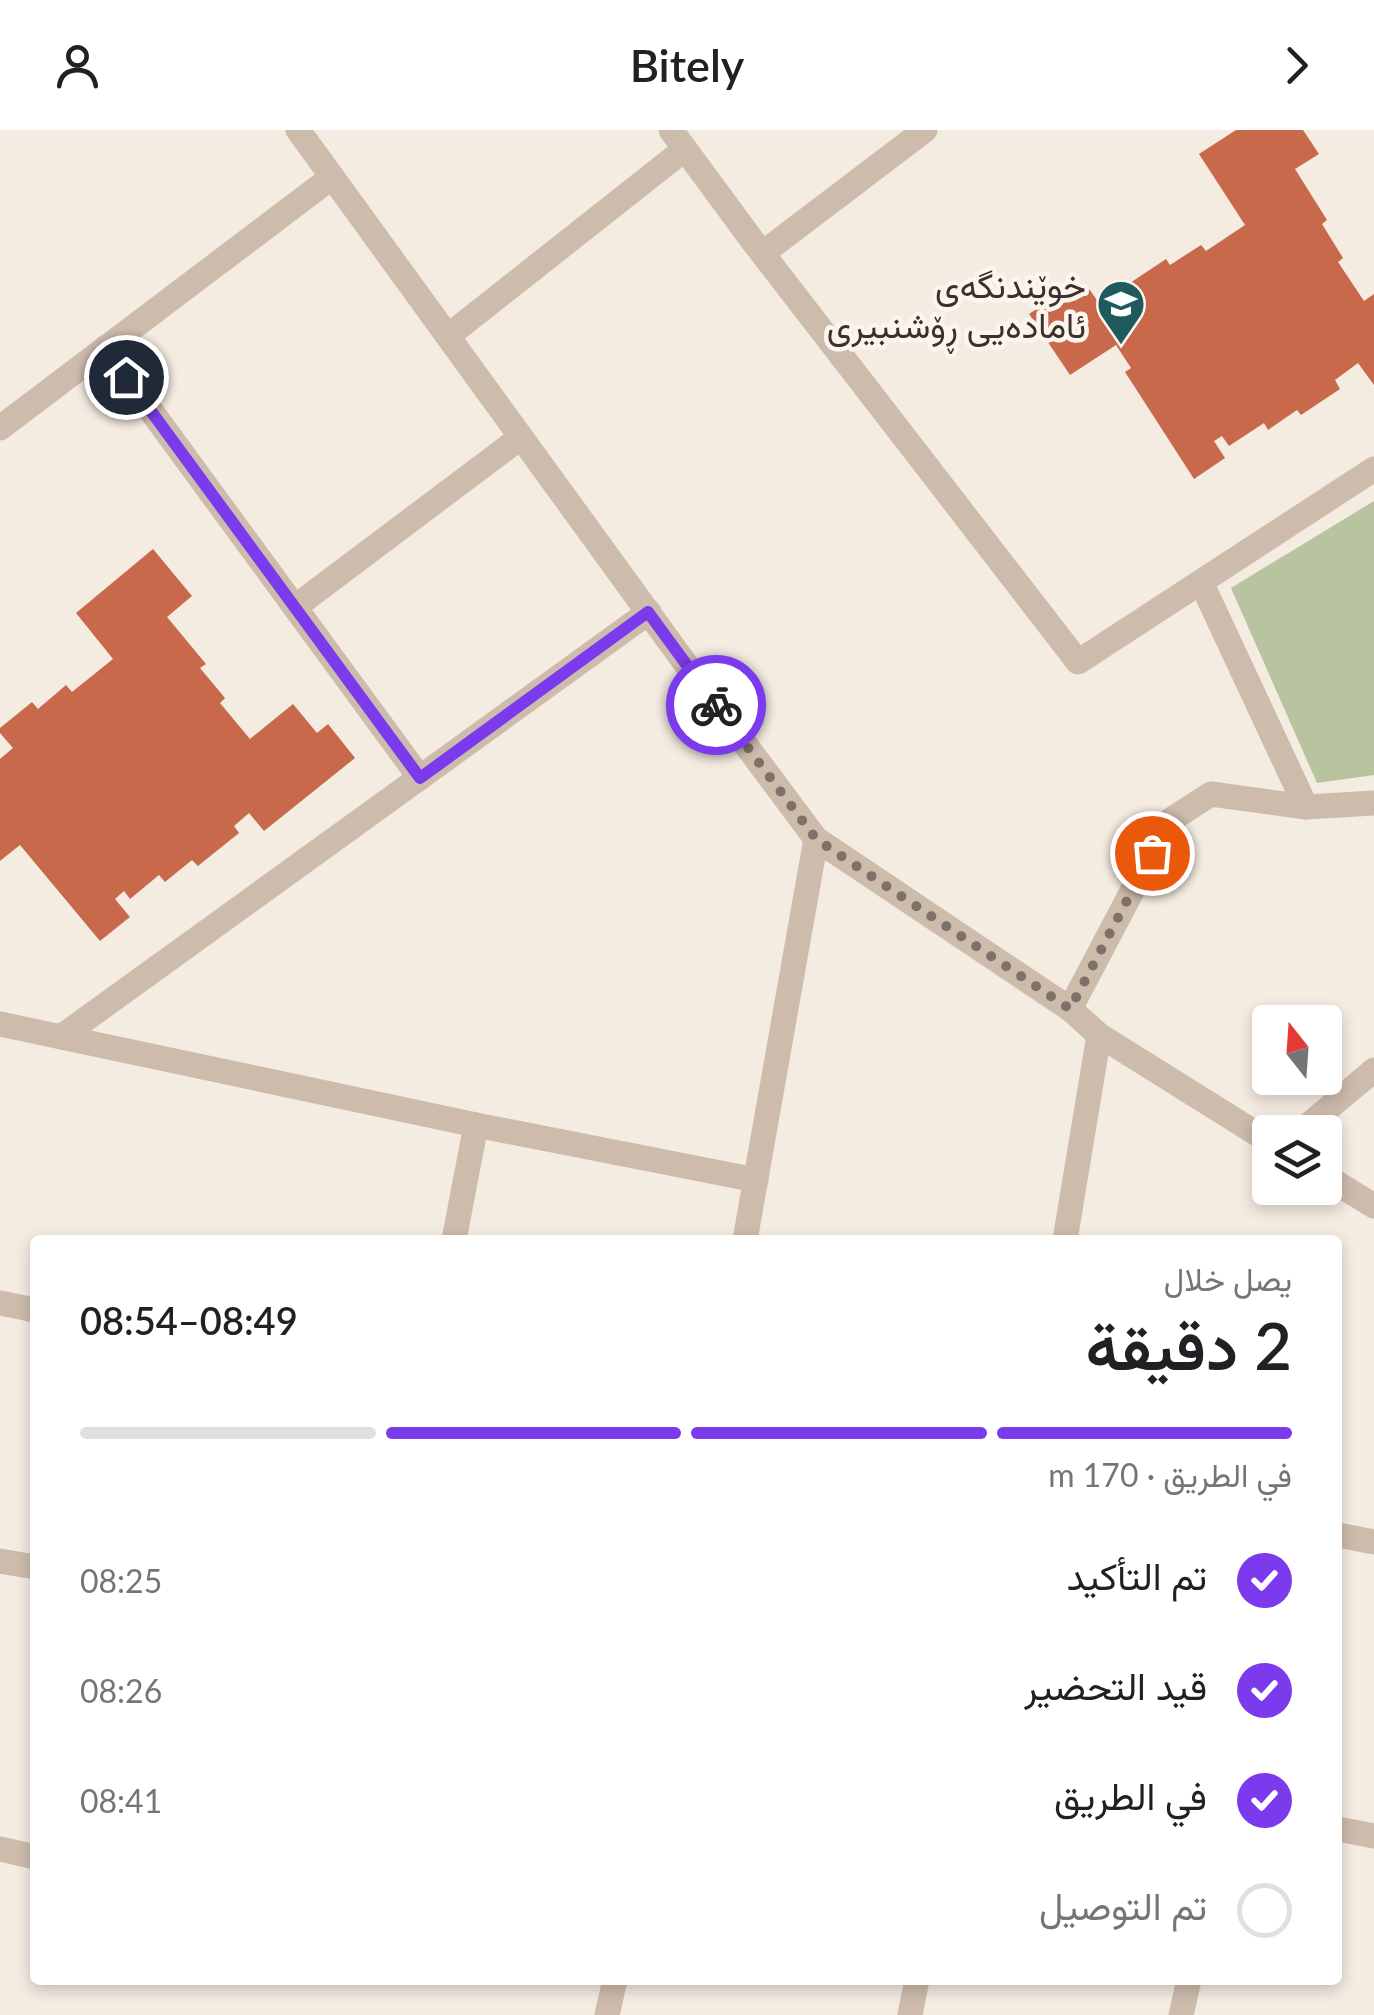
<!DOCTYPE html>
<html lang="ar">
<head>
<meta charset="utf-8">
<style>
	body { margin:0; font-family:Lato,Vazirmatn,sans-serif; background:#f6f6f6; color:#202124; direction:rtl; height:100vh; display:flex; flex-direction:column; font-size:38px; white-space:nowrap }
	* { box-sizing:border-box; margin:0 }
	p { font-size:32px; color:#757577 }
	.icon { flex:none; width:55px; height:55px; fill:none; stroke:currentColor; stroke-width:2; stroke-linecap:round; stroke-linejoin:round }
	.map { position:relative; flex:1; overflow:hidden; direction:ltr }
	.details { position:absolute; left:30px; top:1105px; width:1312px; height:750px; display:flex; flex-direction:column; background:#fff; border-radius:10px; box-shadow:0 5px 15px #0003; direction:rtl }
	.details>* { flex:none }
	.needle { width:65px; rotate:343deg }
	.controls { position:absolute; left:1252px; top:875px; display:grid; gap:20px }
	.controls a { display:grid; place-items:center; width:90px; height:90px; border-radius:10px; background:#fff; box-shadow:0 5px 15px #0003; font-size:50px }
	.pin { position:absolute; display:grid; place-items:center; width:85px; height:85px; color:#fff; margin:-42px; border:5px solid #fff; border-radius:50%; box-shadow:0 2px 10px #0007 }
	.courier { position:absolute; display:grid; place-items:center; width:100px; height:100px; margin:-50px; border:8px solid #7c3aed; border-radius:50%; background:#fff; color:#222; box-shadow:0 2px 12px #0007 }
	.headline em { font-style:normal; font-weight:600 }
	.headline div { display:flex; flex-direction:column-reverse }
	.headline { display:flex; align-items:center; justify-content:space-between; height:170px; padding:0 50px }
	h1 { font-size:65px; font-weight:600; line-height:75px }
	.bar { display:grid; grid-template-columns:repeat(4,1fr); gap:15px 10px; align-content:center; height:120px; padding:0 50px }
	.bar i { height:12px; border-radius:8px; background:#e0e0e0 }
	.bar .on { background:#7c3aed }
	.bar p { grid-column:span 4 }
	ol { padding:0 50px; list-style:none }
	li { display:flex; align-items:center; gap:30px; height:110px }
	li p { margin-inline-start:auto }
	li .icon { padding:10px; border-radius:50%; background:#7c3aed; color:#fff; stroke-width:4 }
	li:last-child { color:#757577 }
	li i { width:55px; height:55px; border:5px solid #e0e0e0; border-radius:50% }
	header { display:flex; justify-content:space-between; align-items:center; height:130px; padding:0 50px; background:#fff; font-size:45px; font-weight:600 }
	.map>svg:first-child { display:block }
	.green { fill:#b8c4a0 }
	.building { fill:#c8694b }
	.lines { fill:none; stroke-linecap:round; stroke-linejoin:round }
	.street { stroke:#cdbbac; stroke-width:25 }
	.done { stroke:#7c716b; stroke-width:10; stroke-dasharray:0 18 }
	.route { stroke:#7c3aed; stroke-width:12 }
	.labels { text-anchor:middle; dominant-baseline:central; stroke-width:9; stroke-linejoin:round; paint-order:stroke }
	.poi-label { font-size:35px; fill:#3b302b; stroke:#fbf5ee; text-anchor:end }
</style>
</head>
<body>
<header><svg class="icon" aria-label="forward" viewBox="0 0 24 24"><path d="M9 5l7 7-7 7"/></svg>Bitely<svg class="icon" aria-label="person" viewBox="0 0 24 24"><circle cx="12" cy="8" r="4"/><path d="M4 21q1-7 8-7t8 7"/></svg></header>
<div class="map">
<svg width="1374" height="1885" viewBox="0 0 1374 1885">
	<rect width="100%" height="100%" fill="#f4ebe1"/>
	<polygon class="green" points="1374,371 1374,645 1317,653 1231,458"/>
	<g class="building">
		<polygon points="1236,0 1303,0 1319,24 1295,39 1327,90 1322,94 1343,128 1338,132 1364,171 1374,164 1374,255 1358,233 1335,250 1340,259 1301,285 1297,280 1268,300 1264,293 1229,316 1222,306 1214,311 1225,328 1194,349 1125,242 1131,238 1116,215 1070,245 1029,184 1064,161 1070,171 1089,159 1115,195 1124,190 1109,167 1166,129 1170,135 1201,115 1206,121 1245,95 1199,24"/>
		<polygon points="153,419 192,466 167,487 206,534 200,538 225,568 220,573 250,609 293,574 317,603 328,594 355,628 264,701 249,683 234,696 239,703 198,736 192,730 165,752 159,745 130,769 124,761 115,769 130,787 100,811 20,715 0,731 0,629 13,618 0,603 0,598 32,572 38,579 66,555 72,562 113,529 76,483"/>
	</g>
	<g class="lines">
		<g class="street">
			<polyline points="298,0 701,555 816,709 1070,879 1099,905 1270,1012"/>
			<polyline points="671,0 752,110 1078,532 1374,339"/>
			<polyline points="763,123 925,0"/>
			<polyline points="448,206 685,19"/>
			<polyline points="105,218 420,648"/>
			<polyline points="0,298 332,47"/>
			<polyline points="1201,452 1306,677"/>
			<polyline points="295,477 521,307"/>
			<polyline points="1070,879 1169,691 1211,664 1306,677 1374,673"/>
			<polyline points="0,894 476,995 756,1050"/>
			<polyline points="61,907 649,482"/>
			<polyline points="1300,1002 1374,940"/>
			<polyline points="1325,1046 1374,1076"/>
			<polyline points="454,1110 476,995"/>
			<polyline points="745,1110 816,709"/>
			<polyline points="1065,1110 1099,905"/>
			<polyline points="0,1173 35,1180"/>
			<polyline points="1338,1405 1374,1412"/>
			<polyline points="0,1431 35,1437"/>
			<polyline points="1338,1699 1374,1706"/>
			<polyline points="0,1719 35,1727"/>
			<polyline points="607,1885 615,1850"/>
			<polyline points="910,1885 917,1850"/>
			<polyline points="1181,1885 1189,1850"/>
		</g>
	</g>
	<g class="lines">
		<polyline class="done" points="716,575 816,709 1070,879 1152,723"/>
		<polyline class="route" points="126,247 420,648 648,482 716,575"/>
	</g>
	<defs>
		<g id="school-pin" transform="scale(2.5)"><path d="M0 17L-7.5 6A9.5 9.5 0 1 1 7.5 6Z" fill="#1f5a5e" stroke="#fbf5ee"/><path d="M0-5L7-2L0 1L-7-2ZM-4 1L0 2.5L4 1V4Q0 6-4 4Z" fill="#fff"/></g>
	</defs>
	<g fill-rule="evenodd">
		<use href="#school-pin" x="1121" y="174"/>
	</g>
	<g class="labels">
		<g class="poi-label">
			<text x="1086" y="154">خوێندنگەی<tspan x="1086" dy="40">ئامادەیی ڕۆشنبیری</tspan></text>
		</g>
	</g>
</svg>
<div class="controls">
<a><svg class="needle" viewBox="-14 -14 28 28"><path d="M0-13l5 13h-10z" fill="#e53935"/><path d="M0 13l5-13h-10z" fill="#757577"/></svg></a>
<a><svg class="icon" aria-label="layers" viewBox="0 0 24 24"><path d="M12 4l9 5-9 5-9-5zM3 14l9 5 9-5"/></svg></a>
</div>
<div class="pin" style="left:1152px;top:723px;background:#ea580c"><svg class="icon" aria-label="bag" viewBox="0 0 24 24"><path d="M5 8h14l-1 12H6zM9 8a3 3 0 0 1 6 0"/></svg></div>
<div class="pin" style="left:126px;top:247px;background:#1f2937"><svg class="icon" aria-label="home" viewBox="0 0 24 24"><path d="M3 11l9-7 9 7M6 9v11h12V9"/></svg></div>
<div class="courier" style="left:716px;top:575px"><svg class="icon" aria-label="bike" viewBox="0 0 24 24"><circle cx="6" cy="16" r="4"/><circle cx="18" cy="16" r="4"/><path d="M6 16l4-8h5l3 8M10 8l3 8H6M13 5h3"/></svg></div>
<section class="details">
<div class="headline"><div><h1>2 دقيقة</h1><p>يصل خلال</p></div><em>08:49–08:54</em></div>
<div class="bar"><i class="on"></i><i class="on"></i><i class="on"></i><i></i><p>في الطريق · 170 m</p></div>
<ol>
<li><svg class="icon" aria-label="check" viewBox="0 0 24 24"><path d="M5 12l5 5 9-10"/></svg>تم التأكيد<p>08:25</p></li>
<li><svg class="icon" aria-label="check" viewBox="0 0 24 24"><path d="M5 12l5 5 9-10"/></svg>قيد التحضير<p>08:26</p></li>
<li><svg class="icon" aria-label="check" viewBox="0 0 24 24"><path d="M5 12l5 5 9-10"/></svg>في الطريق<p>08:41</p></li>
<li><i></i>تم التوصيل</li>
</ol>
</section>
</div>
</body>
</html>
